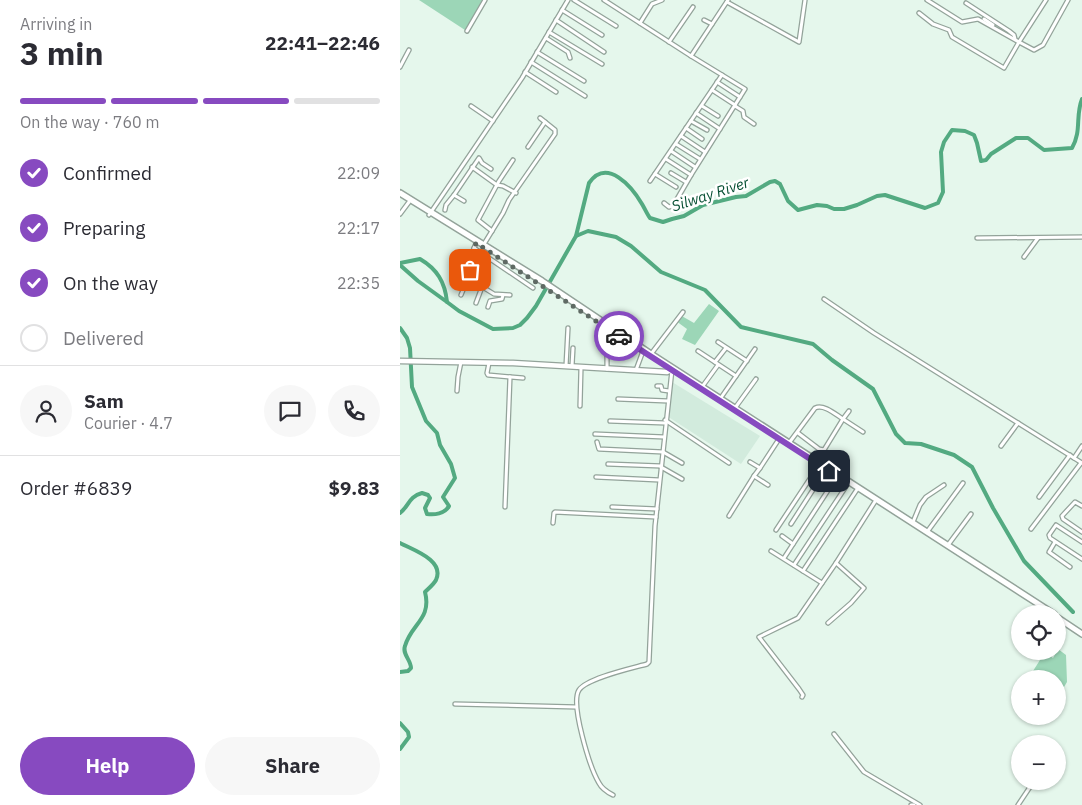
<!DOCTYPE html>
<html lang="en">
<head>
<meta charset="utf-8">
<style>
	body { margin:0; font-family:"IBM Plex Sans",sans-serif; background:#f7f7f7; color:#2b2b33; height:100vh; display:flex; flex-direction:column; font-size:19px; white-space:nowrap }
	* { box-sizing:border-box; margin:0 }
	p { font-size:16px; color:#7c7c81 }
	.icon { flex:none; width:28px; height:28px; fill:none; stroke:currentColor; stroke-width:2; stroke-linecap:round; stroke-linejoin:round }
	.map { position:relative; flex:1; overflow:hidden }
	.drawer { display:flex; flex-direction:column; background:#fff; width:400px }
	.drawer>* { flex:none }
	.tools { position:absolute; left:611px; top:605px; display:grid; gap:10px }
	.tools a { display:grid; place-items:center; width:55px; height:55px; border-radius:50%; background:#fff; box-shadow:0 1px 4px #0004; font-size:25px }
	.pin { position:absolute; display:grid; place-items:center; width:42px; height:42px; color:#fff; margin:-21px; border-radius:10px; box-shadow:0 2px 8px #0006 }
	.courier { position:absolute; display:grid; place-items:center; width:50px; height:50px; margin:-25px; border:4px solid #874ac0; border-radius:50%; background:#fff; color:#222; box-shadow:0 1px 6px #0007 }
	.summary em { font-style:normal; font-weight:700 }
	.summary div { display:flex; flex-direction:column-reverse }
	.summary { display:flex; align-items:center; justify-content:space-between; height:85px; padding:0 20px }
	h1 { font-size:32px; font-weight:700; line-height:38px }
	.bar { display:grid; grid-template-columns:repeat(4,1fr); gap:8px 5px; align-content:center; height:60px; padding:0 20px }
	.bar i { height:6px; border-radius:4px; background:#e1e1e2 }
	.bar .active { background:#874ac0 }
	.bar p { grid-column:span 4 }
	.line { display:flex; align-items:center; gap:12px; padding:0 20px; border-top:1px solid #e1e1e2 }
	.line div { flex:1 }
	.round { display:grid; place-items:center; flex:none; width:52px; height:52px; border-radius:26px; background:#f7f7f7 }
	ol { padding:0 20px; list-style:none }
	li { display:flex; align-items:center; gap:15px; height:55px }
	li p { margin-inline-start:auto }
	li .icon { padding:5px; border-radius:50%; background:#874ac0; color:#fff; stroke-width:4 }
	li:last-child { color:#7c7c81 }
	li i { width:28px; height:28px; border:2px solid #e1e1e2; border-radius:50% }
	.primary-button { display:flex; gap:10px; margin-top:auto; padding:10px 20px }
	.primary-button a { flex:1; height:58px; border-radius:30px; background:#874ac0; color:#fff; font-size:20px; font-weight:700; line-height:58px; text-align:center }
	.primary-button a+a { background:#f7f7f7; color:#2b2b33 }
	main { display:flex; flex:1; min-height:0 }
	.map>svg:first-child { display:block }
	.built { fill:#d2ebdd }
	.green { fill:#9cd6b7 }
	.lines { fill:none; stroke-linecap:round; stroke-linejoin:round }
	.river { stroke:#53aa81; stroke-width:4 }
	.minor-casing { stroke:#93a39a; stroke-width:5.5 }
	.major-casing { stroke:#93a39a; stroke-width:7 }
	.highway-casing { stroke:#93a39a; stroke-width:8 }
	.minor { stroke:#fff; stroke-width:3 }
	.major { stroke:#fff; stroke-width:4.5 }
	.highway { stroke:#fff; stroke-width:5 }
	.done { stroke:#5f6a64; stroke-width:5; stroke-dasharray:0 9 }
	.route { stroke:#874ac0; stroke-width:6 }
	.labels { text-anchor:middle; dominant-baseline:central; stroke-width:5; stroke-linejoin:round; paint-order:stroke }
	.water-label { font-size:15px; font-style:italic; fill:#064f33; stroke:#fff }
</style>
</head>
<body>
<main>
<section class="drawer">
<div class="summary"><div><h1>3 min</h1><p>Arriving in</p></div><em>22:41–22:46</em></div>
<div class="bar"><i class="active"></i><i class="active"></i><i class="active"></i><i></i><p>On the way · 760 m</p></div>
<ol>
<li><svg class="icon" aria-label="check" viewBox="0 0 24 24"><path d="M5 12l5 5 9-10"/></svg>Confirmed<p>22:09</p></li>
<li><svg class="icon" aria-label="check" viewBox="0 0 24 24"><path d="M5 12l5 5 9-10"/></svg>Preparing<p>22:17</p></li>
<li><svg class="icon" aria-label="check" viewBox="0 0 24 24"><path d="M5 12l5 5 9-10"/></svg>On the way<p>22:35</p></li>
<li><i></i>Delivered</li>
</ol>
<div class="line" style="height:90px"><a class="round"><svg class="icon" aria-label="person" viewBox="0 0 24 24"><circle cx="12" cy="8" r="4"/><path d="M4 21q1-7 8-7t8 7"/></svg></a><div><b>Sam</b><p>Courier · 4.7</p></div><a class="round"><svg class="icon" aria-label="chat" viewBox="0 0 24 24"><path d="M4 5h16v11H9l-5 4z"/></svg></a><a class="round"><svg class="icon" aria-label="phone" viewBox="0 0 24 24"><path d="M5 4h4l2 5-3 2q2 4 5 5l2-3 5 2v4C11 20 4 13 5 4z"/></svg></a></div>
<div class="line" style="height:65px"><div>Order #6839</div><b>$9.83</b></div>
<div class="primary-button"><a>Help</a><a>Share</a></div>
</section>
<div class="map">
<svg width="682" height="805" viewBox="0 0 682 805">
	<rect width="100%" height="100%" fill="#e5f7ec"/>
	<polygon class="built" points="272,382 360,436 341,464 267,416"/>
	<g class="green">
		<polygon points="19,0 84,0 65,30"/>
		<polygon points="309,304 319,311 295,345 282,339 287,329 276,321 280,315 294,323"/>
		<polygon points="658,649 666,655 667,682 658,697 658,679 628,679 645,652 653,658"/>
	</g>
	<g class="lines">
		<g class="river">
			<polyline points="176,236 188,231 216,237 231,246 261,272 305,290 341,327 413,344 432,360 473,389 496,434 505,443 521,444 554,455 572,467 593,508 624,561 673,612"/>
			<path d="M0,263L20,259C37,269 45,282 47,302L59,311L93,329L113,328L120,325L127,318L136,306L176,236L189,183C207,157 232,187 242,204C245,209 247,214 250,218L263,222L272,219L284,216L303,205L336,197L346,196L370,182L375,181L380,184L388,201L398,210L417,205L427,206L434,209H444L457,205L477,196L485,195L525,208L538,203L543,192L541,152L544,142L552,130L565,131L574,135L577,143L581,161L586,160L591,154L616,138H628L644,150L672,148C682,130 675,117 682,99"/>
			<polyline points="0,265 18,281 47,302"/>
			<path d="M0,328L7,338L10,348L12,387L26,421L37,433L40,445L51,464L55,478L43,497L49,506C45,514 34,515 27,514L25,508L30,498L28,495L22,493C8,497 10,505 0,513"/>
			<path d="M0,543C13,550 45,560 36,580C34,584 29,588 25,592C32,619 11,624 5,646C2,654 11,660 11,668L8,671L0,672"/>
			<polyline points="0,723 8,732 9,737 0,749"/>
		</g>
		<g class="minor-casing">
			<g id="minor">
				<polyline points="174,0 216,26"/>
				<polyline points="204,0 291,56 328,0"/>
				<polyline points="527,0 562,22 578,19 619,42 646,0"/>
				<polyline points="327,2 399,42 405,0"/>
				<polyline points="566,3 609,31 614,35 615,39"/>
				<polyline points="162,10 202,35"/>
				<polyline points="519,13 533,24 549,30 552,37 604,68 619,42 634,50 643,45 668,0"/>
				<polyline points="584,19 593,25"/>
				<polyline points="156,20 204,52"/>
				<polyline points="304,20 312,24"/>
				<polyline points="240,23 252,4 262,0"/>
				<polyline points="67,31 85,0"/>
				<polyline points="149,32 202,64"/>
				<polyline points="146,38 168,52 170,58"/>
				<polyline points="269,42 293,7"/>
				<polyline points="137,52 184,81"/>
				<polyline points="131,62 185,96"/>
				<polyline points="0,67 9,50"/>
				<polyline points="125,72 156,92"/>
				<polyline points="317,82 340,97"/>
				<polyline points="312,90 335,105"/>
				<polyline points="71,106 93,121"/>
				<polyline points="302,106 318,116"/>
				<polyline points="335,106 343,111 344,117 354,124"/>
				<polyline points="296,113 320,129"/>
				<polyline points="291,121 307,130"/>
				<polyline points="286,128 302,139"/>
				<polyline points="281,136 305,152"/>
				<polyline points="276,144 300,159"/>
				<polyline points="128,147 145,122"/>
				<polyline points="271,151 295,167"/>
				<polyline points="266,159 291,175"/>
				<polyline points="72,167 97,185"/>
				<polyline points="271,173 286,182"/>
				<polyline points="255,174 276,187"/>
				<polyline points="250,181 322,75"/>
				<polyline points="97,185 103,186 116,193"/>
				<polyline points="64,201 54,195 79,158 82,163 91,169"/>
				<polyline points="264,203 269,207 273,206 291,175 345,89 291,56"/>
				<polyline points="45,210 46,205 54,195"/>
				<polyline points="0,214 9,202"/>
				<polyline points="29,215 122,78 168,0"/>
				<polyline points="92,231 78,220 99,181 113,160"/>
				<polyline points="577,238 682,237"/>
				<polyline points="84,244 103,213 109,200 155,134 155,130 140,118"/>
				<polyline points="74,248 133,288"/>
				<polyline points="624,257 638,238"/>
				<polyline points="68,278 94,294 110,295"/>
				<polyline points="61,295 70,273 69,262 76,243"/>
				<polyline points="424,299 474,333 682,463"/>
				<polyline points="76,303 82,287"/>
				<polyline points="88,307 90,301 102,299 103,295"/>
				<polyline points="207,338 207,369"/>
				<polyline points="318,342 347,361"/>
				<polyline points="298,351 336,376"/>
				<polyline points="251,354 283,312"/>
				<polyline points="315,362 326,348"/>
				<polyline points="89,363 87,373 88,375 123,378"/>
				<polyline points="166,366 168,328"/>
				<polyline points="172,366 173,348"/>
				<polyline points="236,370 243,351"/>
				<polyline points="257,386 261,386 262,390 269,391"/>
				<polyline points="302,387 318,365"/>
				<polyline points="57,391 58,377 61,362"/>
				<polyline points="218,399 268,401"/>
				<polyline points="320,399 355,349"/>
				<polyline points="180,406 181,368"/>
				<polyline points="335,408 356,379"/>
				<polyline points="449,411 443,419 463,432"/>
				<polyline points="265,420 329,463"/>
				<polyline points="210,421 265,423"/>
				<polyline points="195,434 264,437"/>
				<polyline points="197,442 199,449 263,452"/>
				<path d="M389,443L415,408C424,404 435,414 443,419L424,450L419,449L398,433"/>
				<polyline points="601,446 618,423"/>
				<polyline points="263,452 282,463"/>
				<polyline points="674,458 682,446"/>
				<polyline points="350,462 360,468 354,476 368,485"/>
				<polyline points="208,464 261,466"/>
				<polyline points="261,467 282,479"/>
				<polyline points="360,468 379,439"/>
				<polyline points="196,477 259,480"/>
				<polyline points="639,497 670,455"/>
				<polyline points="682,506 675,502 662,516 663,519 682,532"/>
				<polyline points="105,507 110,377"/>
				<polyline points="212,507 257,509"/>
				<polyline points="329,516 354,476"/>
				<polyline points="513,522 520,505 526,497 544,485"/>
				<polyline points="153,523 154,513 155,512 256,517"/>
				<polyline points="391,524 427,468"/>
				<polyline points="631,529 681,463"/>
				<polyline points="376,530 419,465"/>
				<polyline points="527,532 563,483"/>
				<polyline points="382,536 393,544"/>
				<polyline points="655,542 649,552 670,567"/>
				<polyline points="682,542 656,525 649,535 650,538 682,559"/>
				<polyline points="548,545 571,514"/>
				<polyline points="371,551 422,583"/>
				<polyline points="384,558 438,475"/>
				<polyline points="394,565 449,482"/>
				<polyline points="403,571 458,488"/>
				<polyline points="428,623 451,603 464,588 436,563 476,500"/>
				<polyline points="402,697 403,695 399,689 359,637 398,618 436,563"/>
				<polyline points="55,704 176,707"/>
				<polyline points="434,734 464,772 520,805"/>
				<path d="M213,795C207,792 202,789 199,783C190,768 170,704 179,690C187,678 233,668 247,664L249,662L255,526L272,370"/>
				<polyline points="511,805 514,805"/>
				<polyline points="618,805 634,781"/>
			</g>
		</g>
		<g class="major-casing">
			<polyline id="major" points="0,361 113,363 267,372 273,369"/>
		</g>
		<g class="highway-casing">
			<g id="highway">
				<polyline points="0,193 142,281 251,354 654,614"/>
				<polyline points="658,618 682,634"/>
			</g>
		</g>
		<use href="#minor" class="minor"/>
		<use href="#major" class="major"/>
		<use href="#highway" class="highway"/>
	</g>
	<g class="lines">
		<polyline class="done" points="70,270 70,260 76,243 219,336"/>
		<polyline class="route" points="219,336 429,471"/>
	</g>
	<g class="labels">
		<g class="water-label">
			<text transform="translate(310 194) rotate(-18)">Silway River</text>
		</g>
	</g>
</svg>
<div class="tools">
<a><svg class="icon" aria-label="locate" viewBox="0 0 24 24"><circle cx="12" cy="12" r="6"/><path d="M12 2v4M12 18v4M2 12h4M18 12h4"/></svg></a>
<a>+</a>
<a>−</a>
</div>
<div class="pin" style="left:70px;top:270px;background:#ea580c"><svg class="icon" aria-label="bag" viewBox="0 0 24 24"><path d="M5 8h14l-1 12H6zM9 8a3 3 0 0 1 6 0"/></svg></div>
<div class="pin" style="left:429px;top:471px;background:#1f2937"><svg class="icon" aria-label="home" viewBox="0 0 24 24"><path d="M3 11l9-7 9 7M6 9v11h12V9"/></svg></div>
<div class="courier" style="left:219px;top:336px"><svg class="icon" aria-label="car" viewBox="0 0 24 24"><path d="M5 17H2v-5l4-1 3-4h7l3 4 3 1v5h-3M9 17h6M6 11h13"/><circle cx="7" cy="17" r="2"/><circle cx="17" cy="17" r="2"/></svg></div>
</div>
</main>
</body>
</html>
